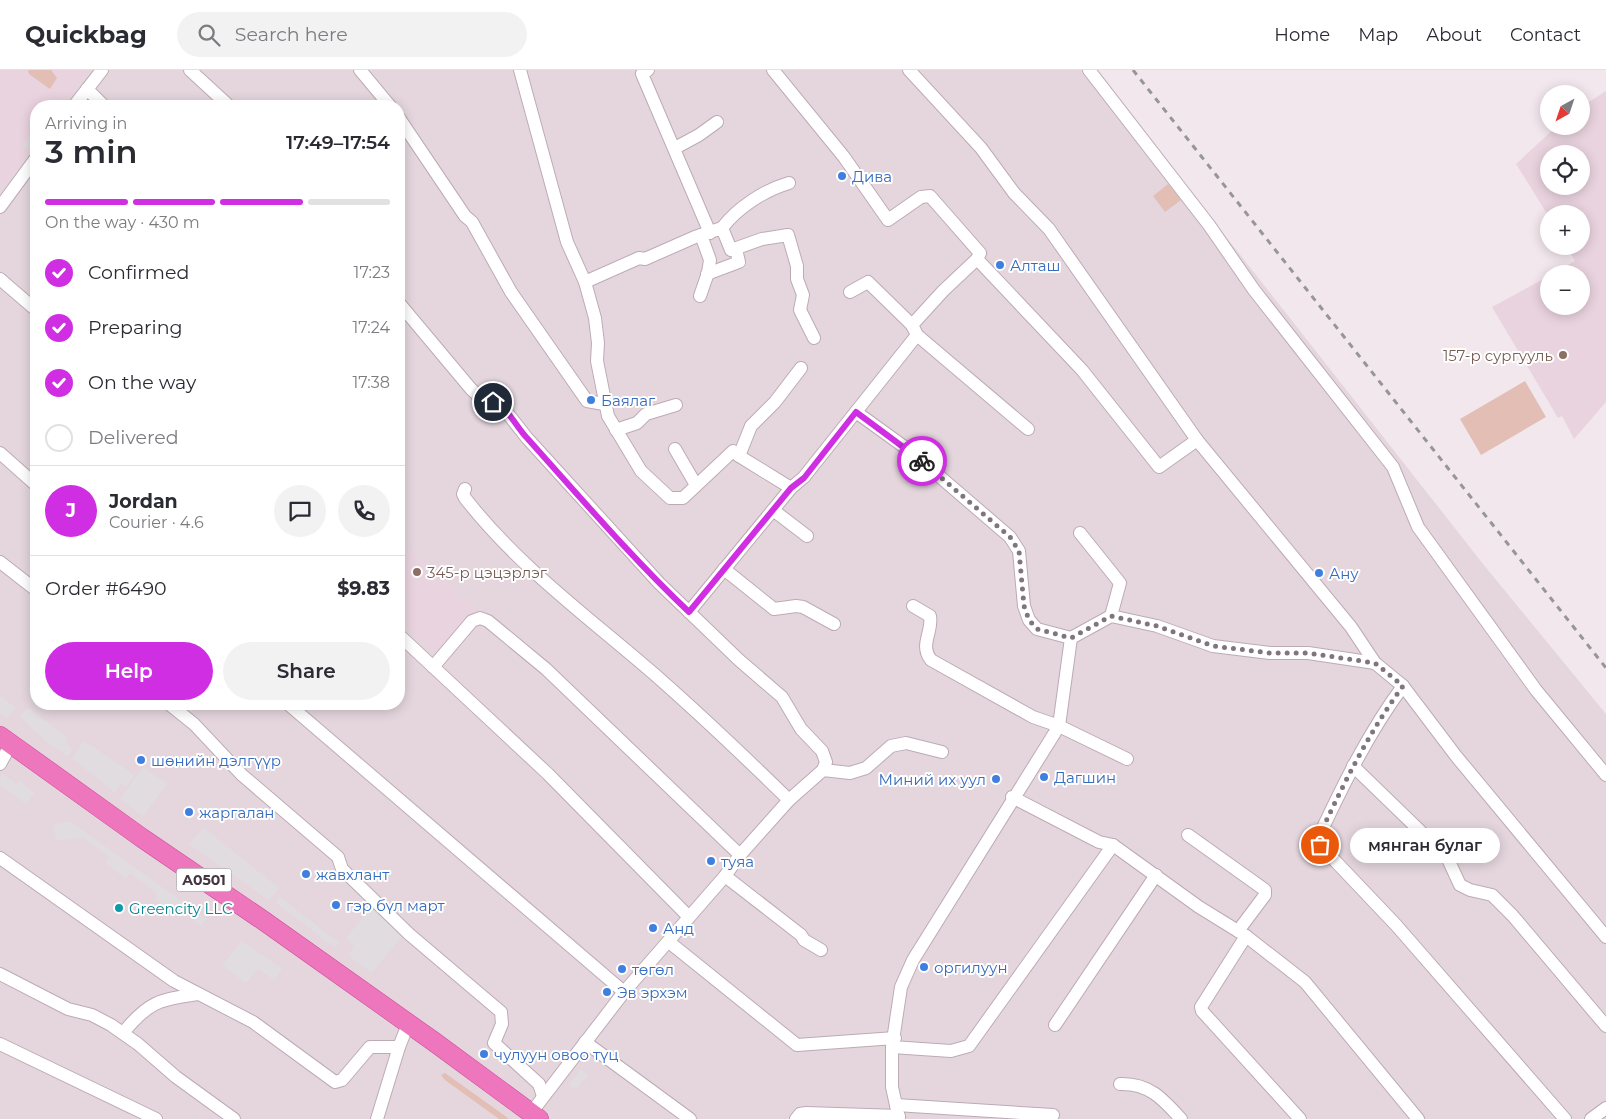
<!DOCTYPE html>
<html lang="en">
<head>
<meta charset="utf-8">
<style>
	body { margin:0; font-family:Montserrat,sans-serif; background:#f2f2f3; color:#2b2b33; height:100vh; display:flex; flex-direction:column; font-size:19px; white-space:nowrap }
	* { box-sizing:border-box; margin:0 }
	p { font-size:16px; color:#7c7c81 }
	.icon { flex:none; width:28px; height:28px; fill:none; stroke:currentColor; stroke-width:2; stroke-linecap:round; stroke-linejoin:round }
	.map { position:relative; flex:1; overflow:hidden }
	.sheet { position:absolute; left:30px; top:30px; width:375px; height:610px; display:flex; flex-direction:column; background:#fff; border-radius:20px; box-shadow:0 2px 12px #0003 }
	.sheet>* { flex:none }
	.needle { width:32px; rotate:220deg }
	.tools { position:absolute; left:1540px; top:15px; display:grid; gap:10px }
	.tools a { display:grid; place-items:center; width:50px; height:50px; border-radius:50%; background:#fff; box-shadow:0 2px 12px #0003; font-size:25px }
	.pin { position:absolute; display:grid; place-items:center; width:42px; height:42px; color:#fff; margin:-21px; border:2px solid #fff; border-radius:50%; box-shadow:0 1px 5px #0007 }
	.courier { position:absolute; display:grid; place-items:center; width:50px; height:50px; margin:-25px; border:4px solid #d02ee2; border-radius:50%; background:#fff; color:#222; box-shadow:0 1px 6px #0007 }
	.bubble { position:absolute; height:35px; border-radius:18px; background:#fff; box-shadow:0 2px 12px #0003; font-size:16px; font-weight:600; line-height:35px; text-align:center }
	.headline em { font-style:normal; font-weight:600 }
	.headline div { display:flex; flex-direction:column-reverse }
	.headline { display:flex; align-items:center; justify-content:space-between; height:85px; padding:0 15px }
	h1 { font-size:32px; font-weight:600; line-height:38px }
	.bar { display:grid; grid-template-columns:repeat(4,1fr); gap:8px 5px; align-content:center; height:60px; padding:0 15px }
	.bar i { height:6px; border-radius:4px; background:#e1e1e2 }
	.bar .selected { background:#d02ee2 }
	.bar p { grid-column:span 4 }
	.line { display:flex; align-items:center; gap:12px; padding:0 15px; border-top:1px solid #e1e1e2 }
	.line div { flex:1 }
	.round { display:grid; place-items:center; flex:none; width:52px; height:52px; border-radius:26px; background:#f2f2f3 }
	ol { padding:0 15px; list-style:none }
	li { display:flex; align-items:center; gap:15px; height:55px }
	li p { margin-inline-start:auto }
	li .icon { padding:5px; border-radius:50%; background:#d02ee2; color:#fff; stroke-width:4 }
	li:last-child { color:#7c7c81 }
	li i { width:28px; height:28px; border:2px solid #e1e1e2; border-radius:50% }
	.primary-button { display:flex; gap:10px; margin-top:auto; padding:10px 15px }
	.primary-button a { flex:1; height:58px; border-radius:30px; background:#d02ee2; color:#fff; font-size:20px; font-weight:600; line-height:58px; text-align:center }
	.primary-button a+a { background:#f2f2f3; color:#2b2b33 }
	header { display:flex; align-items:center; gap:30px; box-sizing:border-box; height:70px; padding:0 25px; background:#fff; border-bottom:1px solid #e1e1e2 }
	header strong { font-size:24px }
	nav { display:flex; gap:28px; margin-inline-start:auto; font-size:18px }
	.search { width:350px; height:45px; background:#f2f2f3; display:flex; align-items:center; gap:12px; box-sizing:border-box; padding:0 18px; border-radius:28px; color:#7c7c81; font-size:19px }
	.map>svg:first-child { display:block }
	.residential { fill:#e5d6de; fill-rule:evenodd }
	.education { fill:#e9d3df; fill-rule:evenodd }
	.green { fill:#e2beb5 }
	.parking { fill:#e0dcdf }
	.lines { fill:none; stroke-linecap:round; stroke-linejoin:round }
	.minor-casing { stroke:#bcabb5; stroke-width:14 }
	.highway-casing { stroke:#cc4899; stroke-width:20 }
	.minor { stroke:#fff; stroke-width:12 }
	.highway { stroke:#ee76bc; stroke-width:19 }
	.rail { stroke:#969696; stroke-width:3; stroke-dasharray:6 6; stroke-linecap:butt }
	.done { stroke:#81757c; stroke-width:5; stroke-dasharray:0 9 }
	.route { stroke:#d02ee2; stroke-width:6 }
	.shop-dot { fill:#3f7fe0; stroke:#fff; stroke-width:2 }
	.education-dot { fill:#8d6e63; stroke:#fff; stroke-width:2 }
	.culture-dot { fill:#0f9aa8; stroke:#fff; stroke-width:2 }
	.labels { text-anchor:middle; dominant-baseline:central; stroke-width:4; stroke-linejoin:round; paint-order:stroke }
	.shield { fill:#fff; stroke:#7c7379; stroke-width:1 }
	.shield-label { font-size:14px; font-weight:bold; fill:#44373f }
	.shop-label { font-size:15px; fill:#366cbe; stroke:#fff; text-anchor:start }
	.education-label { font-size:15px; fill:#785e54; stroke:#fff; text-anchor:end }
	.culture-label { font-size:15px; fill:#0d838f; stroke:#fff; text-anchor:start }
</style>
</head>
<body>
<header>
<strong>Quickbag</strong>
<div class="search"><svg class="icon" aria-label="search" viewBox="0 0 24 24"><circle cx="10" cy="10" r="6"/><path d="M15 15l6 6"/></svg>Search here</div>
<nav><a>Home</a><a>Map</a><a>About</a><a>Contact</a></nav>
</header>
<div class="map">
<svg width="1606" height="1049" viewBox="0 0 1606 1049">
	<rect width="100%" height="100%" fill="#f2e7ed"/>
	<path class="residential" d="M0,0H1095L1483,494L1606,644V1049H0ZM36,36H399V634H36Z"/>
	<g class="education">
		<polygon points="0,0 89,0 63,36 36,36 36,73 6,114 0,110"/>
		<path d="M1606,21V332L1574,369L1562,346L1558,348L1492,237L1549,206V236H1581V204H1552L1575,191L1566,176H1581V144H1549V147L1516,94L1557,56H1581V37ZM1549,84H1581V116H1549Z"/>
		<polygon points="399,470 476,541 438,584 399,548"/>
	</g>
	<g class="green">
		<polygon points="28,0 51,0 57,8 50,19 29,4"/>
		<polygon points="1168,114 1181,130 1165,142 1153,126"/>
		<polygon points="1525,311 1546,347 1481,385 1460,349"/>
		<polygon points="445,1003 508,1048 508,1049 499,1049 445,1010 441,1005"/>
	</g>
	<g class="parking">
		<polygon points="36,57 36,68 28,80 22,76"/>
		<polygon points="0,626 16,638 7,648 0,643"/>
		<polygon points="28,637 68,668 65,673 73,679 68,686 48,673 20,647"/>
		<polygon points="84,671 135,705 126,717 121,713 115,723 72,688"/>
		<polygon points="143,697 167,714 143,746 120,729"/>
		<polygon points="1,702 17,715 20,710 35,723 26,734 0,715"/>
		<polygon points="71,752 207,849 201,856 182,841 177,846 155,829 157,824 130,803 126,809 105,793 109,787 83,768 56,770 52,754"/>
		<polygon points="204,758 279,818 269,830 189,774"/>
		<polygon points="280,827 339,873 335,878 276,833"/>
		<polygon points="371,838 403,865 372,903 348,885 354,876 346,868"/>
		<polygon points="242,871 282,899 274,910 259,899 256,900 246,913 222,895"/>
		<polygon points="581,999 588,1005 576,1020 569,1015"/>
	</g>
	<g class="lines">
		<g class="minor-casing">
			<g id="minor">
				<polyline points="190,0 229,36"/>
				<polyline points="360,0 390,36"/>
				<polyline points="520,0 567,172 585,212 595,248 598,273 597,291 608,346 641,401 670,428 683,428 733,381 739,386 751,356 775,332 801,298"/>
				<polyline points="648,0 642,4 710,163"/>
				<polyline points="909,0 981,78 1014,123 1049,159 1197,370 1351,557 1375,593 1403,616 1456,686 1606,867"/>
				<polyline points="1089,0 1209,155 1254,220 1393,397 1418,457 1536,620 1606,705"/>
				<polyline points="87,19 104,36"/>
				<polyline points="74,36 102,0"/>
				<polyline points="399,48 465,146 472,152 511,222 587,331 604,334"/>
				<polyline points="675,78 699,65 717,52"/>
				<polyline points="0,137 36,88"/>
				<path d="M722,158C738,137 765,120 789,113"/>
				<polyline points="977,189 1082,300 1159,397 1197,370"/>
				<polyline points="707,204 739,192 736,179"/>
				<polyline points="0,209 36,240"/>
				<polyline points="585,212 639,188 645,189 695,167 722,158 731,180 762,169 788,165 797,196 797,209 803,225 800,240 814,268"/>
				<polyline points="850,222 868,212 912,255"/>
				<polyline points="700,226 708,203 710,190 701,165"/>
				<polyline points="399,233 471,319 483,330 501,335 527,368 659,513 739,590 782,627 801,659 822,681 826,692 823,700 789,730 740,785 725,806 624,922 531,1043"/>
				<polyline points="917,265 1028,359"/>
				<polyline points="856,342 910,381 1010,467 1019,481 1024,536 1029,550 1037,559 1071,568"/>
				<polyline points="616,360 637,353 646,344 676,335"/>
				<polyline points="675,379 696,415"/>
				<polyline points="0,383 36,415"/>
				<polyline points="739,386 791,418"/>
				<path d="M465,419L463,424L465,428C520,499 595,552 662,611C705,649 747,689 789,730"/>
				<polyline points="773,440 807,466"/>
				<polyline points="1080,463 1120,513 1111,546"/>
				<polyline points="0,492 36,520"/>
				<polyline points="724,499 774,539 796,536 803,537 834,554"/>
				<path d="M913,536L930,546C933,562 919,575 931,590L1033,647L1059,656L1127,689"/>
				<polyline points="689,542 791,418 804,407 917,265 912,255 943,221 977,189 980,183 930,126 921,127 888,150 844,87 773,0"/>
				<polyline points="399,565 548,704 689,847"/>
				<polyline points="433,597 472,551 480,548 488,551 546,599 740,785"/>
				<path d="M1403,616C1369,662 1344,713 1320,764V775L1396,855L1565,1049"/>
				<polyline points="169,634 194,654 242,705 338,787 342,799 409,864 501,942 502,954 494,973 539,1014 543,1026"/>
				<polyline points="288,634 624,922"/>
				<polyline points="0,694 11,674"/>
				<polyline points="1353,696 1447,787 1460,815 1470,820 1492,825 1513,846 1606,956"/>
				<polyline points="823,700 850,703 866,698 891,676 906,673 942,682"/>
				<polyline points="1012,727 1099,772 1113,775 1199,837 1246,866 1305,912 1418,1049"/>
				<polyline points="1188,765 1265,820 1265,825 1238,861"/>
				<polyline points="0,788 174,911 253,952 335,1012 342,1010 370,977 399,977"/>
				<polyline points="725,806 801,865 804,870 821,880"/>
				<polyline points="1246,866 1201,937 1202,941 1300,1049"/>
				<polyline points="669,872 797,975 895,968"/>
				<polyline points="0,904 68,939 92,945 111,955 138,974 176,1007 234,1049"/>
				<polyline points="1055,955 1156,805"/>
				<path d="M123,963C149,931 159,930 198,924"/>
				<polyline points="585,972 690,1049"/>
				<polyline points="0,974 156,1049"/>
				<polyline points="892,977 951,981 969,976 1113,775"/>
				<path d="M1120,1014C1149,1013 1163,1029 1181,1049"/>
				<polyline points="896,1035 1053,1045"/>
				<polyline points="377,1049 399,977 408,954"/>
				<polyline points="796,1049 800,1044 806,1043 899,1046"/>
				<polyline points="899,1049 892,1017 892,977 901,917 913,890 1059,656 1071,568 1111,546 1157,556 1213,576 1270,583 1308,583 1375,593"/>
				<polyline points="1591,1049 1606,1038"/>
			</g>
		</g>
		<g class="highway-casing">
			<polyline id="highway" points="0,666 142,768 264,851 433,971 539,1049"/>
		</g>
		<use href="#minor" class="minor"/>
		<use href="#highway" class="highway"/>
		<polyline class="rail" points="1133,0 1606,598"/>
	</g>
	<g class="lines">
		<path class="done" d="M922,391L1010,467L1019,481L1024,536L1029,550L1037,559L1071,568L1111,546L1157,556L1213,576L1270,583H1308L1375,593L1403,616C1369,662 1344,713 1320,764V775"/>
		<path class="route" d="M493,332C508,337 516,357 527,368C580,427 631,487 689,542L791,418L804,408L856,342L922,391"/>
	</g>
	<g class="shop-dot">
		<circle cx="842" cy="106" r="5"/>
		<circle cx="1000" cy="195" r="5"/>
		<circle cx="591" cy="330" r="5"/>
		<circle cx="1319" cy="503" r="5"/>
		<circle cx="141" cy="690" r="5"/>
		<circle cx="1044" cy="707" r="5"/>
		<circle cx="996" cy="709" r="5"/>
		<circle cx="189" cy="742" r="5"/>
		<circle cx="711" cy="791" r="5"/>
		<circle cx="306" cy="804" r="5"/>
		<circle cx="336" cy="835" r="5"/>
		<circle cx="653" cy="858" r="5"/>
		<circle cx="924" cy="897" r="5"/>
		<circle cx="622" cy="899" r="5"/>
		<circle cx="607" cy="922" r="5"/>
		<circle cx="484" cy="984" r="5"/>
	</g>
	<g class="education-dot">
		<circle cx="1563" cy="285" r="5"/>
		<circle cx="417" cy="502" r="5"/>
	</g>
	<circle class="culture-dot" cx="119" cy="838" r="5"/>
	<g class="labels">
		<rect class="shield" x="176.5" y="798.5" width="55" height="23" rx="4"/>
		<g class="shield-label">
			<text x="204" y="810">A0501</text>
		</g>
		<g class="shop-label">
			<text x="852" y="106">Дива</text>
			<text x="1010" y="195">Алташ</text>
			<text x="601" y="330">Баялаг</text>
			<text x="1329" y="503">Ану</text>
			<text x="151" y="690">шөнийн дэлгүүр</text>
			<text x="1054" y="707">Дагшин</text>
			<text x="986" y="709" text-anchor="end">Миний их уул</text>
			<text x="199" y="742">жаргалан</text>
			<text x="721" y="791">туяа</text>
			<text x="316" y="804">жавхлант</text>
			<text x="346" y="835">гэр бүл март</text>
			<text x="663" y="858">Анд</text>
			<text x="934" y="897">оргилуун</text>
			<text x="632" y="899">төгөл</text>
			<text x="617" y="922">Эв эрхэм</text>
			<text x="494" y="984">чулуун овоо түц</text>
		</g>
		<g class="education-label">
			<text x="1553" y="285">157-р сургууль</text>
			<text x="427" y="502" text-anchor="start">345-р цэцэрлэг</text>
		</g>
		<g class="culture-label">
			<text x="129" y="838">Greencity LLC</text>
		</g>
	</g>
</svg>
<div class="tools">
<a><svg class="needle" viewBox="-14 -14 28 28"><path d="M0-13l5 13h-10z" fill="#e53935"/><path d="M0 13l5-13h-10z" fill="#7c7c81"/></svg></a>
<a><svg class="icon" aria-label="locate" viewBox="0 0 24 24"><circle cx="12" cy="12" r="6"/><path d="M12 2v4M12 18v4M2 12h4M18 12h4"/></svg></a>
<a>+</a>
<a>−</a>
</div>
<div class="pin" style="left:1320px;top:775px;background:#ea580c"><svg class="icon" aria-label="bag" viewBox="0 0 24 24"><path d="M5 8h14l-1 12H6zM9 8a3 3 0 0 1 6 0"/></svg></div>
<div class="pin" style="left:493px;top:332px;background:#1f2937"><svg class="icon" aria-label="home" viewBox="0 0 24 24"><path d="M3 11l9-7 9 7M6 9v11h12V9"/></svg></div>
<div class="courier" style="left:922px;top:391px"><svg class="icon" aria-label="bike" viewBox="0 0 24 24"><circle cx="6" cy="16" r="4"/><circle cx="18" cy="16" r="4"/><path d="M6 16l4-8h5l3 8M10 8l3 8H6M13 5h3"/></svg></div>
<div class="bubble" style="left:1350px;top:758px;width:150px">мянган булаг</div>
<section class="sheet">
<div class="headline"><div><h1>3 min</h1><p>Arriving in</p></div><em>17:49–17:54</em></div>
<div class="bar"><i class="selected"></i><i class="selected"></i><i class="selected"></i><i></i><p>On the way · 430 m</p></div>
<ol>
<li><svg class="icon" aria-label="check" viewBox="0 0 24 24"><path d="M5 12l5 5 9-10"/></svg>Confirmed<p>17:23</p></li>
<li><svg class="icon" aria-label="check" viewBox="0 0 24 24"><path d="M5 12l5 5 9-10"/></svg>Preparing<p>17:24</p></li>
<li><svg class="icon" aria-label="check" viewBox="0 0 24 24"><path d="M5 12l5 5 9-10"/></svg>On the way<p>17:38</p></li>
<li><i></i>Delivered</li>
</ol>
<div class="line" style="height:90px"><b class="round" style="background:#d02ee2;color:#fff">J</b><div><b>Jordan</b><p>Courier · 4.6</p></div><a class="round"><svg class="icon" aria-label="chat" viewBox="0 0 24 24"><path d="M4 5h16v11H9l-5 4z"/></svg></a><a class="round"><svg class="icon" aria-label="phone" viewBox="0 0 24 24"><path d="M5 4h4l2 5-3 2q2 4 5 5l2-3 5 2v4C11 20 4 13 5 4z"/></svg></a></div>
<div class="line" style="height:65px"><div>Order #6490</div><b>$9.83</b></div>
<div class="primary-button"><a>Help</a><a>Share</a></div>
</section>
</div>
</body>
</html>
